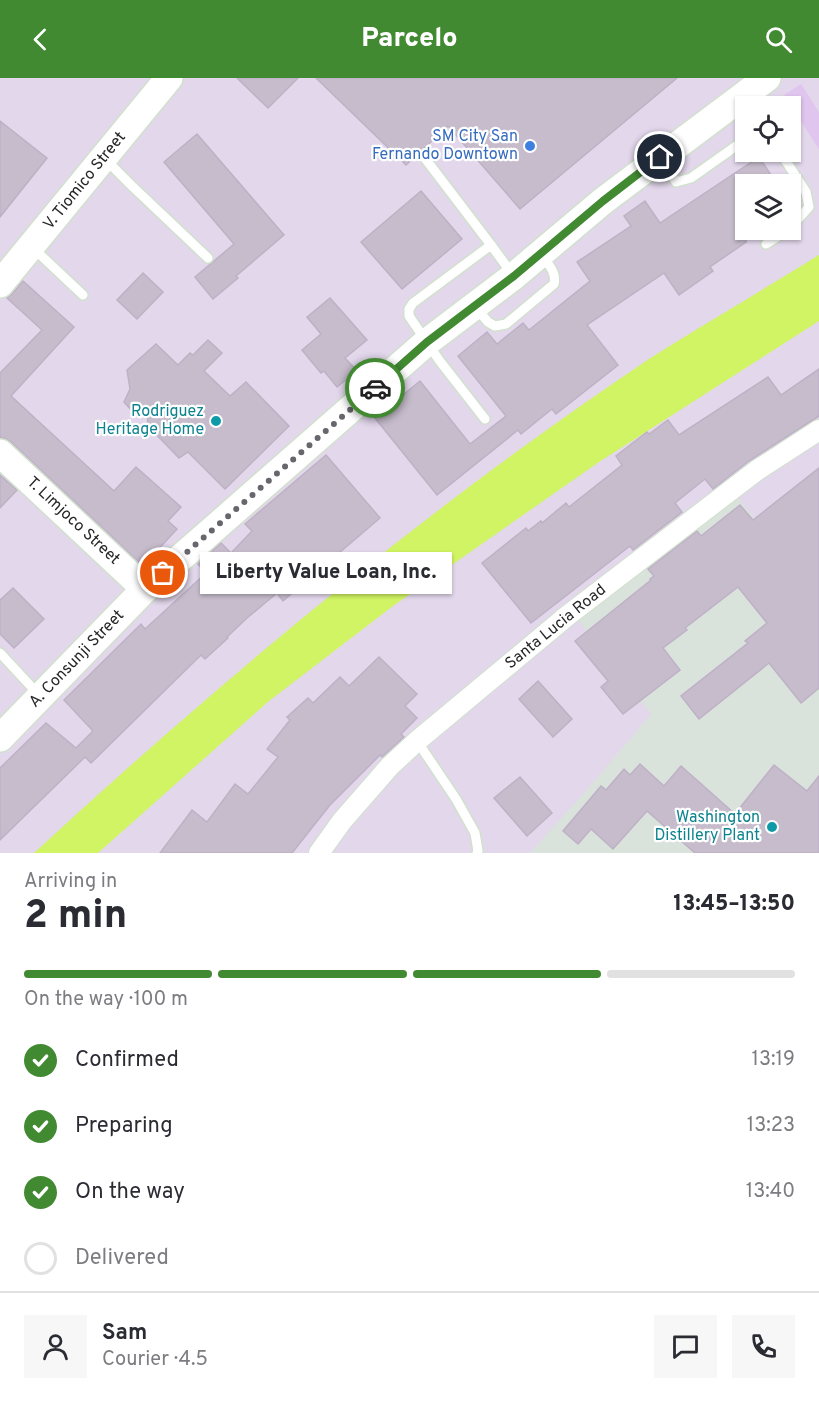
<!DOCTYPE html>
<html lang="en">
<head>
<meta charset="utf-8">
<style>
	body { margin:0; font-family:Overpass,sans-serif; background:#f7f7f7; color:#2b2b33; height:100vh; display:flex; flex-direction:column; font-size:22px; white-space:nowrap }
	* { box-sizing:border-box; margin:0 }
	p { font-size:20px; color:#7c7c81 }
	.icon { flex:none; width:33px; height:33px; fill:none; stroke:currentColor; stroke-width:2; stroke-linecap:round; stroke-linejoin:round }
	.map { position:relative; height:775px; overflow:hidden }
	.drawer { display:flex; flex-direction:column; background:#fff; flex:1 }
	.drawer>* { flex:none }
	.controls { position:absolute; left:735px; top:18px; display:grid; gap:12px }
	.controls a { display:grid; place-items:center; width:66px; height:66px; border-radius:0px; background:#fff; box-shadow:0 2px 4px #0004; font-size:30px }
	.pin { position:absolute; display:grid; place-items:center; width:51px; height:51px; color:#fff; margin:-26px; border:3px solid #fff; border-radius:50%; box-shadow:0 2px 6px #0007 }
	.courier { position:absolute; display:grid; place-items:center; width:60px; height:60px; margin:-30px; border:4px solid #418a32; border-radius:50%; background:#fff; color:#222; box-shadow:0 2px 8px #0007 }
	.bubble { position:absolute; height:42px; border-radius:0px; background:#fff; box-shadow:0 2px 4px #0004; font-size:20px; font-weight:800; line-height:42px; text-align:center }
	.head em { font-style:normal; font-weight:800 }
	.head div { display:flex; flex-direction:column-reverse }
	.head { display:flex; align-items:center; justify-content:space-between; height:102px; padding:0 24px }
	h1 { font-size:39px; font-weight:800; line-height:45px }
	.bar { display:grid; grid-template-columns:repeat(4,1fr); gap:9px 6px; align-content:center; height:72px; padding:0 24px }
	.bar i { height:8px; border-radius:4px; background:#e1e1e2 }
	.bar .current { background:#418a32 }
	.bar p { grid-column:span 4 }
	.line { display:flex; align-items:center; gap:15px; padding:0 24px; border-top:2px solid #e1e1e2 }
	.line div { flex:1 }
	.round { display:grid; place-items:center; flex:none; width:63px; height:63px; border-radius:0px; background:#f7f7f7 }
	ol { padding:0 24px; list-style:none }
	li { display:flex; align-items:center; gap:18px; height:66px }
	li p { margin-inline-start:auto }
	li .icon { padding:6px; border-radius:50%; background:#418a32; color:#fff; stroke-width:4 }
	li:last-child { color:#7c7c81 }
	li i { width:33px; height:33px; border:3px solid #e1e1e2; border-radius:50% }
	header { display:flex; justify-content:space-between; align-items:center; height:78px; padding:0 24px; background:#418a32; color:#fff; font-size:27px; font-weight:800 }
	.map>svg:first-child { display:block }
	.industrial { fill:#d9e2db }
	.education { fill:#e0c5ee }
	.water { fill:#d0f463 }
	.building { fill:#c6bccc; stroke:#beb1c6; stroke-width:1.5 }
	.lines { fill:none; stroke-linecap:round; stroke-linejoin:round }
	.service-casing { stroke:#d1e1cd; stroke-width:12 }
	.minor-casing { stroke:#d1e1cd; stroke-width:22 }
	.secondary-casing { stroke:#d1e1cd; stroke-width:30 }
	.service { stroke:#fff; stroke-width:9 }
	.minor { stroke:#fff; stroke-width:20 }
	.secondary { stroke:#fff; stroke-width:27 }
	.done { stroke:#68656c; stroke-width:6; stroke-dasharray:0 10.8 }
	.route { stroke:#418a32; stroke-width:8 }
	.shop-dot { fill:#3f7fe0; stroke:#fff; stroke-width:2 }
	.culture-dot { fill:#0f9aa8; stroke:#fff; stroke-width:2 }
	.labels { text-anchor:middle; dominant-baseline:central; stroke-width:4.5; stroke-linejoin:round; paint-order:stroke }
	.shop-label { font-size:16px; fill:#366cbe; stroke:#fff; text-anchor:end }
	.street-label { font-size:16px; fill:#272727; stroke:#fff }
	.culture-label { font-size:16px; fill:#0d838f; stroke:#fff; text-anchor:end }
</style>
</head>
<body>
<header><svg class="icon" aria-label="back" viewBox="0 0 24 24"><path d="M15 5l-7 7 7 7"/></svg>Parcelo<svg class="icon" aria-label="search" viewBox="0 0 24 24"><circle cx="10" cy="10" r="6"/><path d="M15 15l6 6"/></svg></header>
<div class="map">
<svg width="819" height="775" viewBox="0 0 819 775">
	<rect width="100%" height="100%" fill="#e2d7eb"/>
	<polygon class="industrial" points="733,414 819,518 819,775 530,775 585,714 651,636 573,536"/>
	<polygon class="education" points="801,6 819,34 819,71 784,17"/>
	<path class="water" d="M819,177V243L599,384L393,528L269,623L98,775H34C227,597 431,427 649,281C669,268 689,256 709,244C745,222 782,200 819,177Z"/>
	<g class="building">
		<polygon points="237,0 298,0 268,30"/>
		<polygon points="316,0 677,0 520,131 448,48 406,87"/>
		<polygon points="0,43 47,80 0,139"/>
		<polygon points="197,56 284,157 236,198 238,200 213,221 195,199 234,166 164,84"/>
		<polygon points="759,79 777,106 746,106 746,164 710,189 713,193 679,217 664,195 587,247 618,287 556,336 552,331 521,356 518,352 437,417 375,340 420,303 470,366 506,338 458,278 487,254 497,266 523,245 529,252 590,203 577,184 631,148 624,138 645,123 660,145"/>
		<polygon points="421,113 462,161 402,211 361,164"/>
		<polygon points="143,195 163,214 137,241 117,222"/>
		<polygon points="23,203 74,249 11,318 114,413 136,389 181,429 168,443 177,451 143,488 11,364 4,360 0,360 0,295 42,252 7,220 12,216"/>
		<polygon points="330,220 367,262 345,280 357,293 337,309 324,293 321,295 302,272 321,256 307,239"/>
		<polygon points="208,262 222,275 204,293 230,318 246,304 289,348 225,411 188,374 179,380 148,348 147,335 134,335 124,324 130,311 127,292 156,266 178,287 190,275 193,277"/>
		<polygon points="819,291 819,338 749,383 713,411 705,401 675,425 682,434 633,472 630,468 531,545 482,485 526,450 528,453 541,443 542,445 566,425 569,429 622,387 616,378 647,354 649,356 668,342 679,357 768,299 781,317"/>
		<polygon points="326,377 380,440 283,523 277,515 247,540 227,559 228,560 205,581 201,577 91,685 85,679 0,762 0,690 46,645 76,670 93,653 64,622 141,546 145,551 206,495 198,486 221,465 231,475 252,453 245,446"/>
		<polygon points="819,390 819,610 801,625 769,585 699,641 681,618 748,565 745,563 767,545 738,509 685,550 687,552 663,570 680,592 623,636 601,609 608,603 575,563 651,502 650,501 654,498 648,491 697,453 701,458 740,427 753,442"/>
		<polygon points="0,397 17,412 0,430"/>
		<polygon points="13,510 44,541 14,570 0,556 0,522"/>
		<polygon points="379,579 417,616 405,628 417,640 401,656 404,659 382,679 380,677 330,727 292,775 160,775 192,732 207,744 235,706 248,716 278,679 267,671 290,642 287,639 308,620 313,625 340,599 349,608"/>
		<polygon points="538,603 572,641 553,659 519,621"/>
		<polygon points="640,686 664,708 681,688 735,736 774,687 807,713 819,698 819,775 695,775 647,733 613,771 591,751 578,766 563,753 601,708 606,712 624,691 630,697"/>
		<polygon points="520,699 552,735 527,758 494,720"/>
	</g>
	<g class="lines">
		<g class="service-casing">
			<g id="service">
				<polyline points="780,74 806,114 809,129 790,150"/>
				<polyline points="424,79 491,167"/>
				<polyline points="105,81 132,108 208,180"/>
				<polyline points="662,82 676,104 691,100 746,61"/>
				<polyline points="766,166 788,152"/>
				<polyline points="33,170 83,217"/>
				<path d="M476,230L488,244L495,248L506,246L554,206C557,195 548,186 542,177"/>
				<polyline points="485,341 439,282 409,238 409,231 413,225 491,167 513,197"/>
				<polyline points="0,575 39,617"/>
				<polyline points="417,663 456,721 475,755 478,773 477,775"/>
			</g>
		</g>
		<g class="minor-casing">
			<polyline id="minor" points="319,775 342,743 390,688 417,663 567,538 756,393 819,352"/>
		</g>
		<g class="secondary-casing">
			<g id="secondary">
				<polyline points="0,206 169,0"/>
				<polyline points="0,375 145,511"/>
				<polyline points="0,660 145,511 427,264 514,198 603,123 767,0"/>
			</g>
		</g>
		<use href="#service" class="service"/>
		<use href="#minor" class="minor"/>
		<use href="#secondary" class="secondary"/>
	</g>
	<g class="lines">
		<polyline class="done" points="163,495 375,310"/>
		<polyline class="route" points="375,310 427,264 514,198 603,123 660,79"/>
	</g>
	<circle class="shop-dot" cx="530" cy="68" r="6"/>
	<g class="culture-dot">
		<circle cx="216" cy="343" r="6"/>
		<circle cx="772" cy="749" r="6"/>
	</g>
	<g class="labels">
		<g class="shop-label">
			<text x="518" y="59">SM City San<tspan x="518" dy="18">Fernando Downtown</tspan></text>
		</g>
		<g class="street-label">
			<text transform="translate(85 103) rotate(-51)">V. Tiomico Street</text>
			<text transform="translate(73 443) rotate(43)">T. Limjoco Street</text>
			<text transform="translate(556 549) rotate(-39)">Santa Lucia Road</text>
			<text transform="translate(77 581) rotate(-46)">A. Consunji Street</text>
		</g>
		<g class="culture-label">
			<text x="204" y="334">Rodriguez<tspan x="204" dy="18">Heritage Home</tspan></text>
			<text x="760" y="740">Washington<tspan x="760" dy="18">Distillery Plant</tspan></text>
		</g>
	</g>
</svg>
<div class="controls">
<a><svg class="icon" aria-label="locate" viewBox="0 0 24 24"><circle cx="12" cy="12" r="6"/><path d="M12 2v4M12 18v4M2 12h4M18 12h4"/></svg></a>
<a><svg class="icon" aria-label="layers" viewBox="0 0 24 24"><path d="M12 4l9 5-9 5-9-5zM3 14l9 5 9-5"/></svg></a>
</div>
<div class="pin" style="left:163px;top:495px;background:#ea580c"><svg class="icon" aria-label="bag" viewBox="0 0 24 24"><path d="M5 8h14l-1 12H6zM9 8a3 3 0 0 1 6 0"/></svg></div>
<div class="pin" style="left:660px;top:79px;background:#1f2937"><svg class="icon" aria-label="home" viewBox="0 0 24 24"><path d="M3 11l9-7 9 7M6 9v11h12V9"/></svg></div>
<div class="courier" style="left:375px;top:310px"><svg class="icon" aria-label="car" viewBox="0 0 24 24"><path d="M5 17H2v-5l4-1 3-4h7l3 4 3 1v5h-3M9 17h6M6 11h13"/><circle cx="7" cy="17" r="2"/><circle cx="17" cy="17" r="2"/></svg></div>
<div class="bubble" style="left:200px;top:474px;width:252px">Liberty Value Loan, Inc.</div>
</div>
<section class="drawer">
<div class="head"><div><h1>2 min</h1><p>Arriving in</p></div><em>13:45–13:50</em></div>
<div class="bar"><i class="current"></i><i class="current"></i><i class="current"></i><i></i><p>On the way · 100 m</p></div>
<ol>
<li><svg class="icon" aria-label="check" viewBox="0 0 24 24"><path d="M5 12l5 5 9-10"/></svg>Confirmed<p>13:19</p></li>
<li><svg class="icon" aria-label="check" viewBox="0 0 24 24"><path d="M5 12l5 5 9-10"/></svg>Preparing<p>13:23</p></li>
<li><svg class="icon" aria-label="check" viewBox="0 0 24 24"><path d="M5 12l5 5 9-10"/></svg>On the way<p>13:40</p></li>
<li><i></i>Delivered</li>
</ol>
<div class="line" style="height:108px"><a class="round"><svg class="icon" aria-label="person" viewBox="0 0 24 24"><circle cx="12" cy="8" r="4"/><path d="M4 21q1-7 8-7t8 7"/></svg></a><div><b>Sam</b><p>Courier · 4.5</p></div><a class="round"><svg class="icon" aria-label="chat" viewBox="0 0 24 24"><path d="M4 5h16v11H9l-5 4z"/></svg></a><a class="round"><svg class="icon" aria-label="phone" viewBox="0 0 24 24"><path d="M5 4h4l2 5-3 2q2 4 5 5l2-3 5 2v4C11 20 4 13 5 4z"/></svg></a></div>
</section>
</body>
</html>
